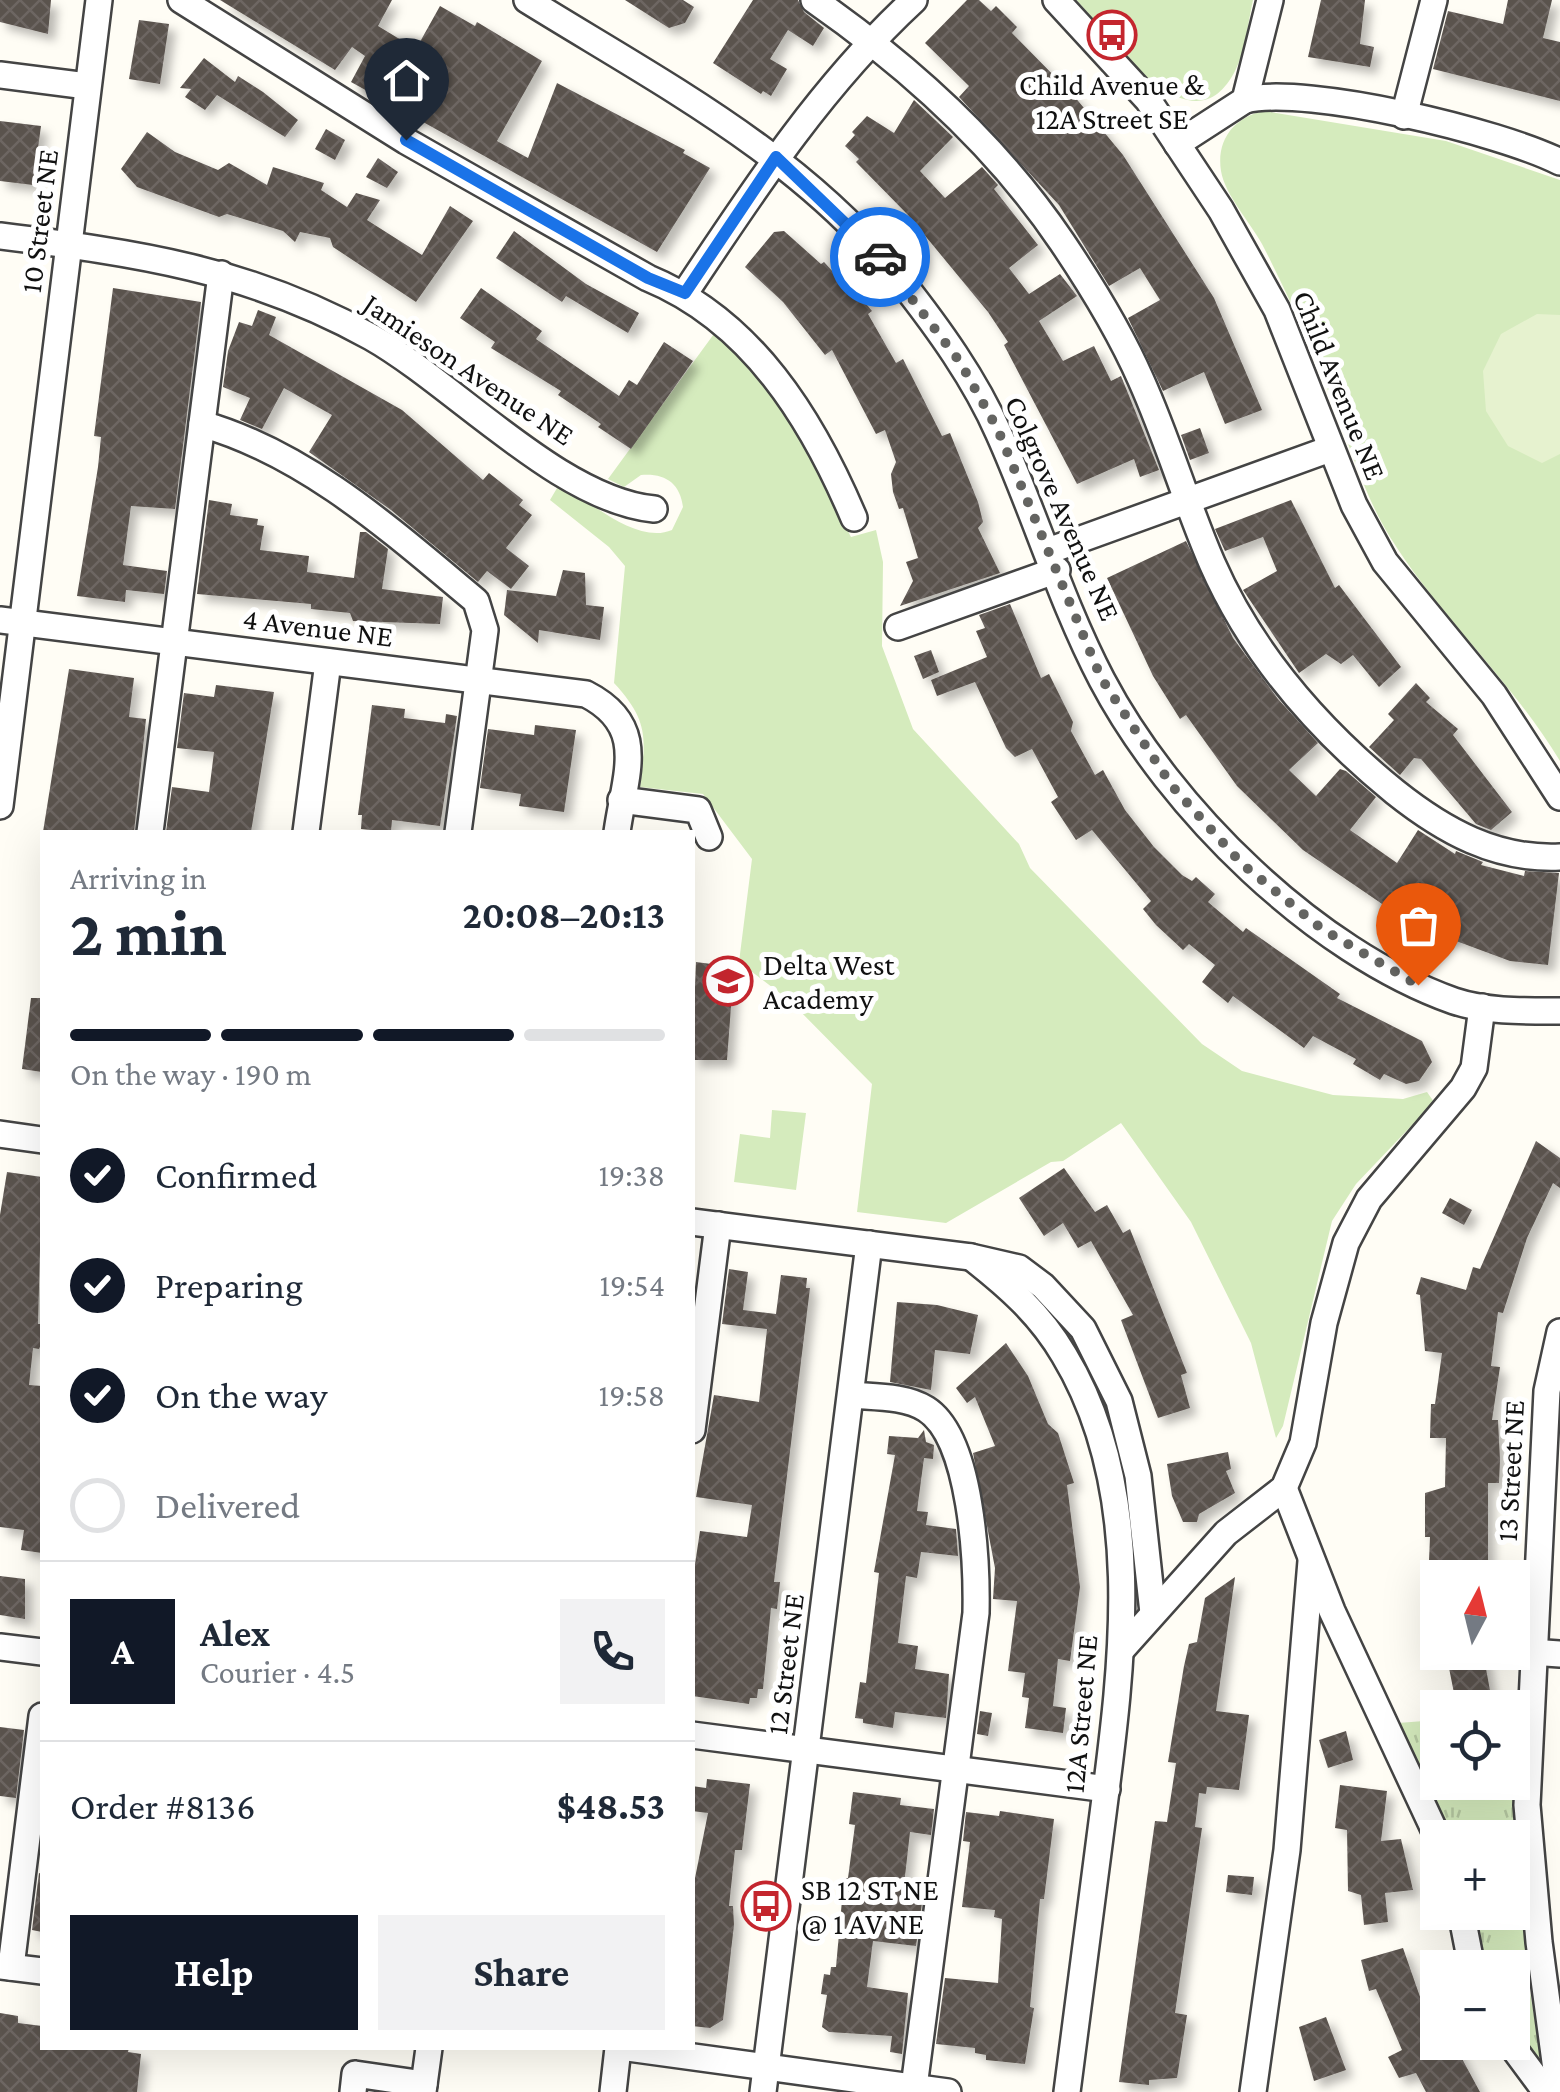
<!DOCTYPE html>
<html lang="en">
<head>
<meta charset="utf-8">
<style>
	body { margin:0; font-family:"Crimson Pro",serif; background:#f2f2f3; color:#1f2937; height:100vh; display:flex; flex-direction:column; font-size:38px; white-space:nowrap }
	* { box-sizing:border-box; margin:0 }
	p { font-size:32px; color:#747a83 }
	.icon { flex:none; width:55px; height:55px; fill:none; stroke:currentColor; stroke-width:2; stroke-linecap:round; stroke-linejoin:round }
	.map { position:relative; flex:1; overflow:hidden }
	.drawer { position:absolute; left:40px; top:830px; width:655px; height:1220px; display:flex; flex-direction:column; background:#fff; border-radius:0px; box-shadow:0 10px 40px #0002 }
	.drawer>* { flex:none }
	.needle { width:65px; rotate:7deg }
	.buttons { position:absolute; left:1420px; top:1560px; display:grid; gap:20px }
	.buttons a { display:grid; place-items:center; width:110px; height:110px; border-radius:0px; background:#fff; box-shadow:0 10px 40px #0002; font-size:50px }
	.pin { position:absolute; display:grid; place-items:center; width:85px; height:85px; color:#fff; margin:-102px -42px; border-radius:50% 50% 50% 0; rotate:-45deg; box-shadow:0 0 10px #0007 }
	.pin .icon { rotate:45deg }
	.courier { position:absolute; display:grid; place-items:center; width:100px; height:100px; margin:-50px; border:8px solid #1a73e8; border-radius:50%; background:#fff; color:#222; box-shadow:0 2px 12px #0007 }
	.head em { font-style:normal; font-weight:700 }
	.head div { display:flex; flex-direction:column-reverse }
	.head { display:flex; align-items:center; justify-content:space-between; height:170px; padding:0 30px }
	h1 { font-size:65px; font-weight:700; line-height:75px }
	.bar { display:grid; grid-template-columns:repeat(4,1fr); gap:15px 10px; align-content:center; height:120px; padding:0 30px }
	.bar i { height:12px; border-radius:8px; background:#e0e1e3 }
	.bar .selected { background:#111827 }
	.bar p { grid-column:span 4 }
	.line { display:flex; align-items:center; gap:25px; padding:0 30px; border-top:2px solid #e0e1e3 }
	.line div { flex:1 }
	.round { display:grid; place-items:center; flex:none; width:105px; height:105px; border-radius:0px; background:#f2f2f3 }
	ol { padding:0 30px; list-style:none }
	li { display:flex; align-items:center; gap:30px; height:110px }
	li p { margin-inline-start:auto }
	li .icon { padding:10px; border-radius:50%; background:#111827; color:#fff; stroke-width:4 }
	li:last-child { color:#747a83 }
	li i { width:55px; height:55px; border:5px solid #e0e1e3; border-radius:50% }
	.action { display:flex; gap:20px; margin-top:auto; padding:20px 30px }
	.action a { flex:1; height:115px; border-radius:0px; background:#111827; color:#fff; font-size:40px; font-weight:700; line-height:115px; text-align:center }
	.action a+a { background:#f2f2f3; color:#1f2937 }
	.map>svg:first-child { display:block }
	.grass { fill:url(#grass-tufts) }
	.park { fill:#d5ebbd }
	.pitch { fill:#e6f2cf }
	.building { fill:url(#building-cross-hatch); filter:url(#shadow) }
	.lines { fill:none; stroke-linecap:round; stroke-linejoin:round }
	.minor-casing { stroke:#444; stroke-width:30 }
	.minor { stroke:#fff; stroke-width:25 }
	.done { stroke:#646461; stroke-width:10; stroke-dasharray:0 18 }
	.route { stroke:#1a73e8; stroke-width:12 }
	.labels { text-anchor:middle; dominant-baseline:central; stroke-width:10; stroke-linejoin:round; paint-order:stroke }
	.poi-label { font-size:30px; fill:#111; stroke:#fff; text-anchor:start }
	.street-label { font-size:30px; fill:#111; stroke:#fff }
</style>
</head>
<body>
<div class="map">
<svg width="1560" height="2092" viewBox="0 0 1560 2092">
	<defs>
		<pattern id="grass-tufts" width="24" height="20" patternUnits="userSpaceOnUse" patternTransform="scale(2.5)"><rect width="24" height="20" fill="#d5ebbd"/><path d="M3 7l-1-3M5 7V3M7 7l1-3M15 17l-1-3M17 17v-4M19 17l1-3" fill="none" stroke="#b6c8a1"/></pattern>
		<pattern id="building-cross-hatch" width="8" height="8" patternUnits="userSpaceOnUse" patternTransform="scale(2.5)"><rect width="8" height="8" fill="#5a524d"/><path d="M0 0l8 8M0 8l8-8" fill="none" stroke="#6d6662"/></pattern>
		<filter id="shadow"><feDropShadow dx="7" dy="7" stdDeviation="5" flood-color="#0004"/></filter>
	</defs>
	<rect width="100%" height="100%" fill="#fffdf5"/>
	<g class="grass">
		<path d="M1031,1291C1044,1303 1061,1314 1071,1328C1105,1371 1157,1555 1134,1603L1067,1338Z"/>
		<polygon points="1513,1714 1516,1841 1528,1981 1541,2056 1536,2058 1513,2027 1512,1968 1486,1967 1471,1913 1512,1912 1512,1838 1449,1837 1398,1723 1437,1720 1438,1782 1512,1782"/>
	</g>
	<g class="park">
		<path d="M1076,0H1253C1248,22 1246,48 1236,69C1192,159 1110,34 1076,0Z"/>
		<path d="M1264,111L1446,141L1560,180V761C1511,680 1440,617 1390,537C1366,498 1352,453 1336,411C1314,354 1290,298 1262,244C1250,222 1225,195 1221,171C1216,139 1235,117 1264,111Z"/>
		<path d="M719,327L787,412L851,537L876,530L883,562L882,646L913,729L1019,844L1030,868L1202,1044L1242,1071L1333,1095L1403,1099L1427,1092L1434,1102L1356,1184L1332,1221L1283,1426L1276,1438L1251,1343L1191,1222L1121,1123L1063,1161L1051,1162L946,1223L857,1212L872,1084L789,1000L739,962L752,859L703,794L640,787C646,738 649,721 614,683L625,566L609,547L550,500L560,483C589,501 637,545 672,530L683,507C680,483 665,473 641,475L624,487L608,479Z"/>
		<polygon points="772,1110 806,1113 796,1190 734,1182 740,1134 770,1138"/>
	</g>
	<polygon class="pitch" points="1537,314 1560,315 1560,454 1542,463 1508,446 1486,411 1483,371 1501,334"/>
	<g class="building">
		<polygon points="0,0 51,0 48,34 0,22"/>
		<polygon points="220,0 392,0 378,26 416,49 440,6 475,26 477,22 542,61 497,141 528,158 557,83 685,150 683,153 710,168 657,252 351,82 365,56 352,47 335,70"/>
		<polygon points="625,0 683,0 694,7 685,23 669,28"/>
		<polygon points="753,0 798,0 804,12 824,28 813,46 788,30 770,59 787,69 771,96 763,91 761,94 713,63"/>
		<polygon points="967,0 979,0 991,11 996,6 1017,27 1012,33 1074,96 1123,155 1214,298 1262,410 1225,424 1204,372 1163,391 1128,318 1160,300 1140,268 1109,286 1059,205 959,97 969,86 925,43"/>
		<polygon points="1321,0 1365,0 1360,44 1374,47 1370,67 1308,57"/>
		<polygon points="1508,0 1552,0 1543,38 1560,42 1560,101 1433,69 1448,11 1503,24"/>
		<polygon points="139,20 169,24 160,84 129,79"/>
		<polygon points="204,58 235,82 238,76 263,92 298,120 285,137 217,95 205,110 185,97 191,89 180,88"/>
		<polygon points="914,100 953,137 920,171 945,198 982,167 998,185 994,189 1038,245 1009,268 1029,294 1060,274 1077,296 1039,321 1063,361 1094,346 1111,381 1121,376 1159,470 1140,477 1134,459 1077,484 1004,345 1008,342 988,312 908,215 856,162 859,159 845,146 855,135 852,132 867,116 894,133"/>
		<polygon points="0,121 41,126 33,185 0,181"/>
		<polygon points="326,129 345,140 335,160 315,149"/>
		<polygon points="147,132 175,152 218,170 229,163 267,185 273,167 324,183 321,190 347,207 356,193 380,200 367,220 422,255 450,206 473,221 416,302 333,247 330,238 300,232 295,242 283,231 227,214 219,217 137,187 121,169"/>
		<polygon points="378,158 398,172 387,188 366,177"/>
		<polygon points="514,231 586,284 639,313 628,333 566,296 562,302 496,258"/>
		<polygon points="784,231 821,264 824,262 854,295 857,293 872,311 868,314 896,363 903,359 942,436 950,433 978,502 983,522 978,528 1000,573 900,606 913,581 906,562 918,558 903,508 899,509 893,492 891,474 896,462 885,430 876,434 832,350 825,355 783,302 745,267 774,232"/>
		<polygon points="113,288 201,302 175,509 131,506 123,565 167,571 164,594 126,590 125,602 77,596 98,467 101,437 94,436"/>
		<polygon points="481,288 542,331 536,339 619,396 629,380 637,385 664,342 693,361 631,449 598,427 601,424 558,395 561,391 491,348 495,342 460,318"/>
		<polygon points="258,310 276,317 269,335 402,410 483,480 489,473 523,500 519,505 532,515 506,548 529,566 511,589 487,571 478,582 391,510 309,452 332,415 284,388 262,429 240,420 250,398 223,387 228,351 239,322 252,326"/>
		<polygon points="1200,428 1209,453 1190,460 1181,435"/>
		<polygon points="209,500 232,504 230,515 258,519 257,525 264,526 260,550 309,556 307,572 354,578 360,532 366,532 388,549 382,589 443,597 440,624 353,621 350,613 311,609 311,604 197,594"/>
		<polygon points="1291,500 1335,588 1339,585 1401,667 1379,687 1353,655 1341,664 1326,654 1299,673 1243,590 1277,571 1263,537 1225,551 1215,529"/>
		<polygon points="1186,541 1233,638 1278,699 1318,743 1289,770 1316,796 1340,769 1346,771 1376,797 1350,830 1397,863 1418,830 1455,854 1456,851 1483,862 1481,865 1524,876 1525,871 1559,873 1548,965 1510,961 1413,925 1303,850 1237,786 1186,715 1180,719 1153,676 1107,578"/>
		<polygon points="563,570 585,573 586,605 604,607 600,640 539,630 538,643 504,615 507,590 556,596"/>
		<polygon points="1010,604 1041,678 1049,674 1073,722 1071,731 1095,775 1103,770 1125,810 1154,847 1182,875 1192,881 1196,877 1215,894 1208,902 1243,932 1246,928 1340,994 1337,998 1422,1041 1432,1062 1419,1081 1406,1084 1384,1074 1380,1080 1353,1064 1356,1059 1313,1036 1304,1048 1233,996 1228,1003 1202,982 1215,965 1189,944 1183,950 1156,925 1143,909 1151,901 1092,830 1076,840 1051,802 1058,797 1032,749 1015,757 1006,748 975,682 937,696 931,680 987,657 976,631 985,628 979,615"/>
		<polygon points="931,650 939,672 923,679 914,656"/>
		<polygon points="69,669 134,678 129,717 146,719 134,832 43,832"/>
		<polygon points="1416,683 1430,698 1426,702 1458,729 1453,735 1512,812 1491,830 1476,824 1421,759 1414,758 1400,775 1369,747 1394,720 1388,714"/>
		<polygon points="216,685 274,692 251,832 166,832 172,787 209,792 214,752 177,748 184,693 214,697"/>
		<polygon points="372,705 405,709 404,718 445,723 446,714 457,716 440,826 392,820 391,832 361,829 362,815 358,815"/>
		<polygon points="535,725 576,730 564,812 519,806 521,794 480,788 488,729 534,735"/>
		<polygon points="696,962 734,967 727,1060 692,1060"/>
		<polygon points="31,998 42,998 42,1072 22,1069"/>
		<polygon points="1536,1141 1560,1158 1560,1188 1553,1183 1527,1238 1503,1313 1498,1312 1491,1366 1500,1367 1492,1420 1498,1420 1500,1460 1499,1483 1488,1483 1488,1578 1445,1578 1429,1561 1430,1537 1425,1537 1425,1493 1445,1487 1446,1438 1430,1438 1431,1404 1435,1404 1442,1353 1425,1351 1420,1295 1416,1294 1421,1277 1466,1290 1473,1267 1480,1269"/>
		<polygon points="1064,1168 1095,1212 1107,1205 1123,1233 1130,1229 1187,1373 1181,1375 1190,1408 1158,1418 1121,1320 1133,1315 1091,1241 1078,1248 1063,1223 1044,1236 1019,1198"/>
		<polygon points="7,1172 42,1177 38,1324 42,1324 42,1342 39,1349 33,1348 29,1385 42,1386 42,1553 21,1550 24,1530 0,1527 0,1215"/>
		<polygon points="1450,1198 1472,1210 1464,1225 1442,1213"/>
		<polygon points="729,1269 748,1272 743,1310 776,1314 781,1275 807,1278 806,1288 810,1288 774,1582 780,1582 777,1609 771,1608 763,1689 758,1689 757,1698 750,1698 749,1704 692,1696 692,1584 700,1531 747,1537 752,1505 696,1497 714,1395 759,1402 767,1329 722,1324"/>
		<polygon points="897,1302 937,1305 978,1315 970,1354 935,1350 931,1390 890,1382"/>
		<polygon points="1006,1343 1028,1376 1048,1424 1058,1433 1074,1483 1067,1485 1080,1587 1070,1661 1058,1659 1053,1706 1066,1708 1063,1733 1025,1728 1029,1698 1022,1697 1025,1673 1008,1671 1017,1601 993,1599 995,1568 973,1453 995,1446 975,1397 967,1403 956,1388"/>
		<polygon points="924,1430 926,1442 934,1445 933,1459 924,1458 917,1511 928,1512 926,1525 956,1529 958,1556 921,1552 917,1578 906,1576 898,1643 918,1646 915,1669 949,1674 946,1718 895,1712 893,1728 863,1723 863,1719 855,1718 860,1682 866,1683 879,1573 874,1572 895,1455 887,1454 889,1436 918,1438"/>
		<polygon points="1228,1452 1231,1469 1226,1471 1235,1493 1199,1514 1197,1522 1183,1522 1172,1496 1167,1464"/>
		<polygon points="0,1576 25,1579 25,1619 0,1615"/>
		<polygon points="1235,1577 1216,1711 1249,1715 1239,1790 1207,1787 1206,1794 1199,1793 1195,1827 1202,1828 1175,2013 1187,2015 1177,2078 1149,2080 1149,2085 1119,2082 1155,1821 1167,1822 1176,1763 1168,1762 1184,1666 1189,1644 1197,1642 1205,1598"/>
		<polygon points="1454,1652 1483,1652 1491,1696 1456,1703 1449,1668 1457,1666"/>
		<polygon points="980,1711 992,1713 988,1736 977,1734"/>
		<polygon points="0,1727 24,1730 16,1798 0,1796"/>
		<polygon points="1346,1731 1353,1760 1328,1768 1319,1740"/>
		<polygon points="707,1779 750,1784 742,1850 735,1850 729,1906 733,1906 734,1925 723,2020 710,2028 692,2026 692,1893 708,1813 692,1811 692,1786 706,1788"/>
		<polygon points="1340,1785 1387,1791 1381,1841 1401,1839 1413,1890 1385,1893 1388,1922 1364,1925 1361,1895 1348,1891 1347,1830 1335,1828"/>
		<polygon points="853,1792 901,1798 900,1805 934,1809 931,1835 910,1832 904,1885 924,1888 916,1946 873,1941 867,1987 908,1993 902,2054 890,2052 892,2036 829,2032 822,2027 827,1995 821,1994 824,1974 830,1975 831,1967 836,1967 844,1878 848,1878 855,1825 849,1824"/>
		<polygon points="1000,1811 1054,1819 1044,1899 1040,1899 1030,2007 1034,2008 1025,2064 986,2060 986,2055 975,2053 975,2048 936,2044 945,1978 998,1983 1002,1919 994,1917 995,1910 962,1907 970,1842 963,1841 966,1812 999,1816"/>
		<polygon points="39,1873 42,1874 42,1932 32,1930"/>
		<polygon points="1228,1875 1254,1877 1252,1895 1226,1892"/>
		<polygon points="1403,1948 1426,2014 1430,2020 1438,2017 1438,2042 1453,2042 1480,2092 1426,2092 1416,2073 1399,2078 1388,2057 1402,2050 1376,1989 1369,1991 1361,1960"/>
		<polygon points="0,2013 18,2016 18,2023 42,2026 42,2048 129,2048 128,2052 141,2054 137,2092 0,2092"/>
		<polygon points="1326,2017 1346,2070 1314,2081 1299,2027"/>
	</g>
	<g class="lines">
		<g class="minor-casing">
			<g id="minor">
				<path d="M181,0L406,141L648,278C752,321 812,419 854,518"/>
				<path d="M527,0C659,82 803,156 901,281C938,328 975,379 999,434C1035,514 1061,602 1102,680C1170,809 1315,952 1454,1001C1487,1012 1526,1011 1560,1011"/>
				<path d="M814,0C907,65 998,147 1062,242C1091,285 1120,332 1141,380C1168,440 1186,503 1212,563C1252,654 1320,731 1395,792C1444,831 1496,860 1560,857"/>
				<polyline points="1056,0 1148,100 1221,210 1277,310 1354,505 1385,562 1494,695 1560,797"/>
				<polyline points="0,75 87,86"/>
				<path d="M1245,100C1308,85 1501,132 1560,162"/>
				<polyline points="1404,116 1434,0"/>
				<polyline points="1177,144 1245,100 1270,0"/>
				<path d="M0,236C136,253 249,269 371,337C454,384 560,500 654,509"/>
				<path d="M685,293C754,189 822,85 914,0"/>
				<path d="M202,424C307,454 393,532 476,601L485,630L458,832"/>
				<polyline points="1048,551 1330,449"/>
				<path d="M0,620L586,694C649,726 625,774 617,832"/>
				<polyline points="898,627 1057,570"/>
				<polyline points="621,800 698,810 709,837"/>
				<polyline points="0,806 99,0"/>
				<polyline points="150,832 221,274"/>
				<polyline points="306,832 328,662"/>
				<polyline points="0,1134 42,1140"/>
				<polyline points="692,1222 971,1257 1019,1268 1043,1286 1083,1329 1119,1401 1138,1476 1153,1613"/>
				<path d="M971,1257C1008,1286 1040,1314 1064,1355C1150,1497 1120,1681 1100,1837C1089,1922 1078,2007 1067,2092"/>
				<path d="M851,1395C875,1397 906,1396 926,1409C972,1438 977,1564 976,1613L914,2087"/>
				<polyline points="692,1430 718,1225"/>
				<polyline points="1284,1488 1332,1611 1438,1838"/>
				<polyline points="0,1647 42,1652"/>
				<polyline points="1123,1648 1226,1533 1284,1488 1303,1443 1324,1323 1346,1243 1369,1199 1463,1088 1474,1068 1482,1007"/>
				<polyline points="1531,1652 1560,1654"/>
				<polyline points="692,1735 1107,1789"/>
				<polyline points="1461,1912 1472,1968"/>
				<polyline points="0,1966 42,1971"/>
				<polyline points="11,1967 42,1716"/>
				<polyline points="1509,2042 1546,2092"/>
				<polyline points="628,2048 948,2092"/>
				<polyline points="353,2092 355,2074 424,2084"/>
				<polyline points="423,2092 429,2048"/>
				<polyline points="613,2092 618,2048"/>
				<polyline points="763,2092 869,1244"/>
				<polyline points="1253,2092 1287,1850 1311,1561"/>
				<polyline points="1559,2092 1539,1942 1527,1805 1547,1391 1560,1332"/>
			</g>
		</g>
		<use href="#minor" class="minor"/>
	</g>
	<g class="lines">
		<polyline class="done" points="880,257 960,362 998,430 1101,678 1172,786 1242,864 1322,929 1418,985"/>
		<polyline class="route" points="406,140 648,278 685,293 776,157 880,257"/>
	</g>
	<defs>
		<g id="bus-ring" transform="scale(2.5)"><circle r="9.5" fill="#fff" stroke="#c4262e" stroke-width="1.5"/><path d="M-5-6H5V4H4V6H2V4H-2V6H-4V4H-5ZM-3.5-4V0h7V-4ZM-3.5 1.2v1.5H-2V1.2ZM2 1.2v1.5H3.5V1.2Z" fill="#c4262e"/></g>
		<g id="school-ring" transform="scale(2.5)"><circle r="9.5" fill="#fff" stroke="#c4262e" stroke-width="1.5"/><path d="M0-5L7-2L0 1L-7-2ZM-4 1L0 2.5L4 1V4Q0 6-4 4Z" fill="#c4262e"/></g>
	</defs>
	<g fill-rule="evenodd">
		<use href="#bus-ring" x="1112" y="35"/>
		<use href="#school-ring" x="728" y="981"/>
		<use href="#bus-ring" x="766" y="1906"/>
	</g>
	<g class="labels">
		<g class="poi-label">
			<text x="1112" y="84" text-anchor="middle">Child Avenue &amp;<tspan x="1112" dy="34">12A Street SE</tspan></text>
			<text x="763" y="964">Delta West<tspan x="763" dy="34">Academy</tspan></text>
			<text x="801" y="1889">SB 12 ST NE<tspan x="801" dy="34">@ 1 AV NE</tspan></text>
		</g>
		<g class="street-label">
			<text transform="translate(39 221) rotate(-83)">10 Street NE</text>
			<text transform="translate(469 369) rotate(34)">Jamieson Avenue NE</text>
			<text transform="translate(1340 385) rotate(68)">Child Avenue NE</text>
			<text transform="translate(1063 508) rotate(66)">Colgrove Avenue NE</text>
			<text transform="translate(318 627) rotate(7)">4 Avenue NE</text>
			<text transform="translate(1510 1471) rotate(-87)">13 Street NE</text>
			<text transform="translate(785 1664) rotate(-83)">12 Street NE</text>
			<text transform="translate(1080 1714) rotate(-85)">12A Street NE</text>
		</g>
	</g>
</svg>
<div class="buttons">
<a><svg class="needle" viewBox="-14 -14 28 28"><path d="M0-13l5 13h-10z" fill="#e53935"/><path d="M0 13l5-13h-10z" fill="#747a83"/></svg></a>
<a><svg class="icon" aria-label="locate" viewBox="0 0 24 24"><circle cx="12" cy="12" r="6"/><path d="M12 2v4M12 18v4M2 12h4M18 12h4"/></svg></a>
<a>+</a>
<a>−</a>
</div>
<div class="pin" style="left:1418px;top:985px;background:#ea580c"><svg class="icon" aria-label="bag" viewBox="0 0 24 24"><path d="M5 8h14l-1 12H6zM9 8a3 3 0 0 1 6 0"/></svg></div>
<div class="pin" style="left:406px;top:140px;background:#1f2937"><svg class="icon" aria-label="home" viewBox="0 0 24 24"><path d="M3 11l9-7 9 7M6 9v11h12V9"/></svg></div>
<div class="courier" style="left:880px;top:257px"><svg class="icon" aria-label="car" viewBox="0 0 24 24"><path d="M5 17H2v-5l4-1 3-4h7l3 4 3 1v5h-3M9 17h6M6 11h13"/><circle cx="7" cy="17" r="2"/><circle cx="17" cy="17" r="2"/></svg></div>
<section class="drawer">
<div class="head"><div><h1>2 min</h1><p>Arriving in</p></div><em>20:08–20:13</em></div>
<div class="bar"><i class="selected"></i><i class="selected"></i><i class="selected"></i><i></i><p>On the way · 190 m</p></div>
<ol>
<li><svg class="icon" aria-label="check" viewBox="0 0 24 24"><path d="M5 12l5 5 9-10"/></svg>Confirmed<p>19:38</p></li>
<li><svg class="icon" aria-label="check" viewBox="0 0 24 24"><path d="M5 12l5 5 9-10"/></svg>Preparing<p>19:54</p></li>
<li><svg class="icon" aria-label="check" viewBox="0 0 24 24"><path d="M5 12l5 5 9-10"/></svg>On the way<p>19:58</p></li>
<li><i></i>Delivered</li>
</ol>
<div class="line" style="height:180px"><b class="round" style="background:#111827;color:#fff">A</b><div><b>Alex</b><p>Courier · 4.5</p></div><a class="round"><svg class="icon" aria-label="phone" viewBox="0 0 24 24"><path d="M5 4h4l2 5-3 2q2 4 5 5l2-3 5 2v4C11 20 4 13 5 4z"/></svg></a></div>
<div class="line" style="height:130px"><div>Order #8136</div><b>$48.53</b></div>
<div class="action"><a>Help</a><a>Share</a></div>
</section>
</div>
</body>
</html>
